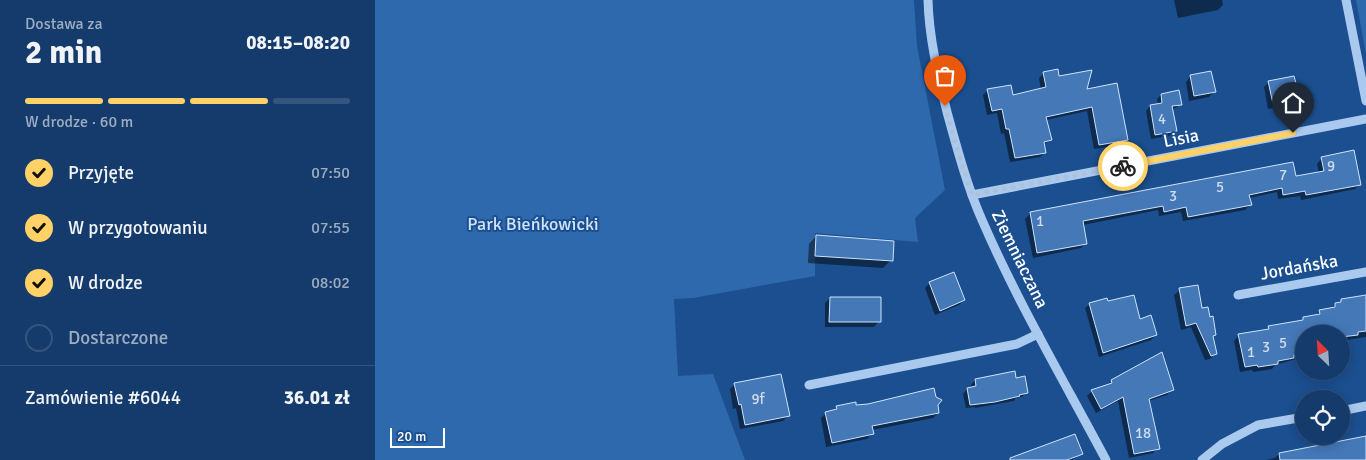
<!DOCTYPE html>
<html lang="pl">
<head>
<meta charset="utf-8">
<style>
	body { margin:0; font-family:Signika,sans-serif; background:#214673; color:#f1f3f6; height:100vh; display:flex; flex-direction:column; font-size:19px; white-space:nowrap }
	* { box-sizing:border-box; margin:0 }
	p { font-size:16px; color:#9dadc1 }
	.icon { flex:none; width:28px; height:28px; fill:none; stroke:currentColor; stroke-width:2; stroke-linecap:round; stroke-linejoin:round }
	.map { position:relative; flex:1; overflow:hidden }
	.drawer { display:flex; flex-direction:column; background:#143b6b; width:375px }
	.drawer>* { flex:none }
	.needle { width:32px; rotate:335deg }
	.fabs { position:absolute; left:920px; top:325px; display:grid; gap:10px }
	.fabs a { display:grid; place-items:center; width:55px; height:55px; border-radius:50%; background:#143b6b; box-shadow:0 2px 12px #0003,0 0 0 1px #33557e; font-size:25px }
	.scale { position:absolute; left:15px; bottom:12px; width:55px; box-sizing:border-box; padding-left:5px; border:2px solid #fff; border-top:0; font-size:14px; line-height:18px; white-space:nowrap; color:#fff; -webkit-text-stroke:4px #1b4f8f; paint-order:stroke }
	.pin { position:absolute; display:grid; place-items:center; width:42px; height:42px; color:#fff; margin:-51px -21px; border-radius:50% 50% 50% 0; rotate:-45deg; box-shadow:0 0 5px #0007 }
	.pin .icon { rotate:45deg }
	.courier { position:absolute; display:grid; place-items:center; width:50px; height:50px; margin:-25px; border:4px solid #ffd166; border-radius:50%; background:#fff; color:#222; box-shadow:0 1px 6px #0007 }
	.headline em { font-style:normal; font-weight:700 }
	.headline div { display:flex; flex-direction:column-reverse }
	.headline { display:flex; align-items:center; justify-content:space-between; height:85px; padding:0 25px }
	h1 { font-size:32px; font-weight:700; line-height:38px }
	.bar { display:grid; grid-template-columns:repeat(4,1fr); gap:8px 5px; align-content:center; height:60px; padding:0 25px }
	.bar i { height:6px; border-radius:4px; background:#33557e }
	.bar .current { background:#ffd166 }
	.bar p { grid-column:span 4 }
	.line { display:flex; align-items:center; gap:12px; padding:0 25px; border-top:1px solid #33557e }
	.line div { flex:1 }
	ol { padding:0 25px; list-style:none }
	li { display:flex; align-items:center; gap:15px; height:55px }
	li p { margin-inline-start:auto }
	li .icon { padding:5px; border-radius:50%; background:#ffd166; color:#111; stroke-width:4 }
	li:last-child { color:#9dadc1 }
	li i { width:28px; height:28px; border:2px solid #33557e; border-radius:50% }
	main { display:flex; flex:1; min-height:0 }
	.map>svg:first-child { display:block }
	.green { fill:#2e69ad }
	.shadow { fill:#0007 }
	.building { fill:#4478b7; stroke:#cfe3fa }
	.lines { fill:none; stroke-linecap:round; stroke-linejoin:round }
	.minor { stroke:#a9c9ee; stroke-width:9 }
	.done { stroke:#afc1d8; stroke-width:5; stroke-dasharray:0 9 }
	.route { stroke:#ffd166; stroke-width:6 }
	.labels { text-anchor:middle; dominant-baseline:central; stroke-width:4; stroke-linejoin:round; paint-order:stroke }
	.number-label { font-size:15px; fill:#d0dded }
	.street-label { font-size:18px; fill:#fff; stroke:#1b4f8f }
	.park-label { font-size:18px; fill:#cfe3fa; stroke:#1b4f8f }
</style>
</head>
<body>
<main>
<section class="drawer">
<div class="headline"><div><h1>2 min</h1><p>Dostawa za</p></div><em>08:15–08:20</em></div>
<div class="bar"><i class="current"></i><i class="current"></i><i class="current"></i><i></i><p>W drodze · 60 m</p></div>
<ol>
<li><svg class="icon" aria-label="check" viewBox="0 0 24 24"><path d="M5 12l5 5 9-10"/></svg>Przyjęte<p>07:50</p></li>
<li><svg class="icon" aria-label="check" viewBox="0 0 24 24"><path d="M5 12l5 5 9-10"/></svg>W przygotowaniu<p>07:55</p></li>
<li><svg class="icon" aria-label="check" viewBox="0 0 24 24"><path d="M5 12l5 5 9-10"/></svg>W drodze<p>08:02</p></li>
<li><i></i>Dostarczone</li>
</ol>
<div class="line" style="height:65px"><div>Zamówienie #6044</div><b>36.01 zł</b></div>
</section>
<div class="map">
<svg width="991" height="460" viewBox="0 0 991 460">
	<rect width="100%" height="100%" fill="#1b4f8f"/>
	<g class="green">
		<polygon points="0,0 539,0 542,46 570,190 540,218 543,242 440,233 440,276 318,298 299,299 303,376 338,374 370,460 0,460"/>
		<polygon points="981,0 991,0 991,54"/>
	</g>
	<g class="shadow">
		<polygon points="799,0 847,0 848,5 843,10 803,18"/>
		<polygon points="669,73 683,77 711,90 751,140 747,145 719,149 712,111 671,120 676,140 668,145 670,153 665,157 635,162 629,133 626,134 622,113 612,115 608,95 613,90 637,96 666,90 664,78"/>
		<polygon points="816,76 839,92 834,97 814,101 811,82"/>
		<polygon points="894,82 919,99 914,104 893,109 889,87"/>
		<polygon points="786,95 805,104 801,108 797,109 801,131 797,135 776,139 771,111 775,106 783,105 782,99"/>
		<polygon points="947,158 985,184 980,189 926,200 925,196 903,199 902,192 874,198 875,205 870,210 808,221 806,212 784,216 783,210 708,225 711,243 706,248 658,258 650,219 655,214 944,173 942,164"/>
		<polygon points="441,236 516,260 508,268 433,263 434,244"/>
		<polygon points="555,283 589,300 584,305 560,315 550,288"/>
		<polygon points="805,290 840,335 837,337 840,354 835,359 830,360 816,327 806,330 799,295"/>
		<polygon points="991,296 991,337 966,341 966,334 929,334 928,357 900,365 897,369 878,372 877,370 865,372 859,341 864,335 910,327 926,322 929,318 940,316 945,311 956,309 960,304"/>
		<polygon points="455,298 504,321 499,327 450,327 450,303"/>
		<polygon points="732,303 764,320 781,335 776,340 724,357 710,308 715,304"/>
		<polygon points="639,373 640,380 652,392 647,397 641,398 639,401 600,408 600,407 591,408 588,394 592,389 596,388 596,385 600,380"/>
		<polygon points="737,381 797,390 792,395 773,401 783,448 778,453 754,458 743,401 721,413 712,396 717,391 732,386"/>
		<polygon points="360,384 413,416 408,421 365,429 361,408 358,409 355,389"/>
		<polygon points="561,405 563,413 558,418 497,430 497,434 492,439 451,447 446,418 451,413 458,412 462,407"/>
		<polygon points="991,437 991,460 891,460 900,458 904,454"/>
		<polygon points="706,454 697,460 646,460"/>
	</g>
	<g class="building">
		<polygon points="683,69 684,76 717,70 712,89 742,83 753,140 724,145 717,107 671,117 677,140 669,142 671,153 640,158 634,129 631,129 627,109 617,111 612,89 636,85 638,95 671,87 668,72"/>
		<polygon points="836,71 841,92 819,96 815,75"/>
		<polygon points="919,76 922,87 920,100 898,104 893,81"/>
		<polygon points="804,90 807,105 797,106 802,131 780,135 775,105 787,103 786,94"/>
		<polygon points="979,150 986,185 931,195 930,191 908,195 907,188 874,195 877,205 813,217 811,207 789,212 788,206 708,221 712,244 662,253 655,212 918,162 921,176 949,171 946,157"/>
		<polygon points="441,235 519,241 518,261 440,256"/>
		<polygon points="579,272 590,300 565,311 554,282"/>
		<polygon points="823,285 827,308 833,307 835,317 838,316 841,335 838,336 842,354 836,356 821,323 811,326 804,288"/>
		<polygon points="759,295 765,319 776,315 782,335 728,353 714,303 732,298 733,301"/>
		<polygon points="991,295 991,331 983,332 983,335 966,337 966,334 929,334 929,354 919,355 919,358 903,361 903,364 883,367 882,365 870,367 863,334 894,329 893,326 928,320 928,317 945,314 944,310 960,307 960,303 966,302 966,299"/>
		<polygon points="455,297 506,297 506,322 454,322"/>
		<polygon points="787,352 799,390 774,399 785,449 759,454 748,397 726,409 716,390 737,383 736,380"/>
		<polygon points="640,371 641,378 650,376 653,393 644,395 645,396 620,402 595,405 592,388 601,386 600,379"/>
		<polygon points="406,374 415,416 370,425 366,404 364,405 359,383"/>
		<polygon points="559,388 561,397 567,400 563,405 564,413 497,426 499,434 457,443 450,412 462,409 461,406 481,402 481,405 493,404"/>
		<polygon points="700,434 708,454 692,460 635,460 635,458"/>
		<polygon points="991,436 991,460 905,460 904,453"/>
	</g>
	<g class="lines">
		<g class="minor">
			<path d="M553,0C554,38 563,75 572,112C582,148 592,186 607,220C643,303 689,381 731,460"/>
			<polyline points="971,0 991,101"/>
			<polyline points="597,195 991,119"/>
			<polyline points="863,295 991,272"/>
			<polyline points="434,385 642,344 663,334"/>
			<polyline points="966,411 991,406"/>
			<polyline points="827,460 847,444 883,425 929,417"/>
		</g>
	</g>
	<g class="lines">
		<polyline class="done" points="570,106 580,143 597,195 748,166"/>
		<polyline class="route" points="748,166 918,133"/>
	</g>
	<g class="labels">
		<g class="number-label">
			<text x="787" y="119">4</text>
			<text x="956" y="166">9</text>
			<text x="908" y="175">7</text>
			<text x="845" y="187">5</text>
			<text x="798" y="196">3</text>
			<text x="665" y="221">1</text>
			<text x="908" y="343">5</text>
			<text x="891" y="347">3</text>
			<text x="876" y="352">1</text>
			<text x="383" y="399">9f</text>
			<text x="768" y="433">18</text>
		</g>
		<g class="street-label">
			<text transform="translate(806 138) rotate(-11)">Lisia</text>
			<text transform="translate(645 259) rotate(64)">Ziemniaczana</text>
			<text transform="translate(924 267) rotate(-10)">Jordańska</text>
		</g>
		<g class="park-label">
			<text x="158" y="224">Park Bieńkowicki</text>
		</g>
	</g>
</svg>
<div class="fabs">
<a><svg class="needle" viewBox="-14 -14 28 28"><path d="M0-13l5 13h-10z" fill="#e53935"/><path d="M0 13l5-13h-10z" fill="#9dadc1"/></svg></a>
<a><svg class="icon" aria-label="locate" viewBox="0 0 24 24"><circle cx="12" cy="12" r="6"/><path d="M12 2v4M12 18v4M2 12h4M18 12h4"/></svg></a>
</div>
<div class="scale">20 m</div>
<div class="pin" style="left:570px;top:106px;background:#ea580c"><svg class="icon" aria-label="bag" viewBox="0 0 24 24"><path d="M5 8h14l-1 12H6zM9 8a3 3 0 0 1 6 0"/></svg></div>
<div class="pin" style="left:918px;top:133px;background:#1f2937"><svg class="icon" aria-label="home" viewBox="0 0 24 24"><path d="M3 11l9-7 9 7M6 9v11h12V9"/></svg></div>
<div class="courier" style="left:748px;top:166px"><svg class="icon" aria-label="bike" viewBox="0 0 24 24"><circle cx="6" cy="16" r="4"/><circle cx="18" cy="16" r="4"/><path d="M6 16l4-8h5l3 8M10 8l3 8H6M13 5h3"/></svg></div>
</div>
</main>
</body>
</html>
